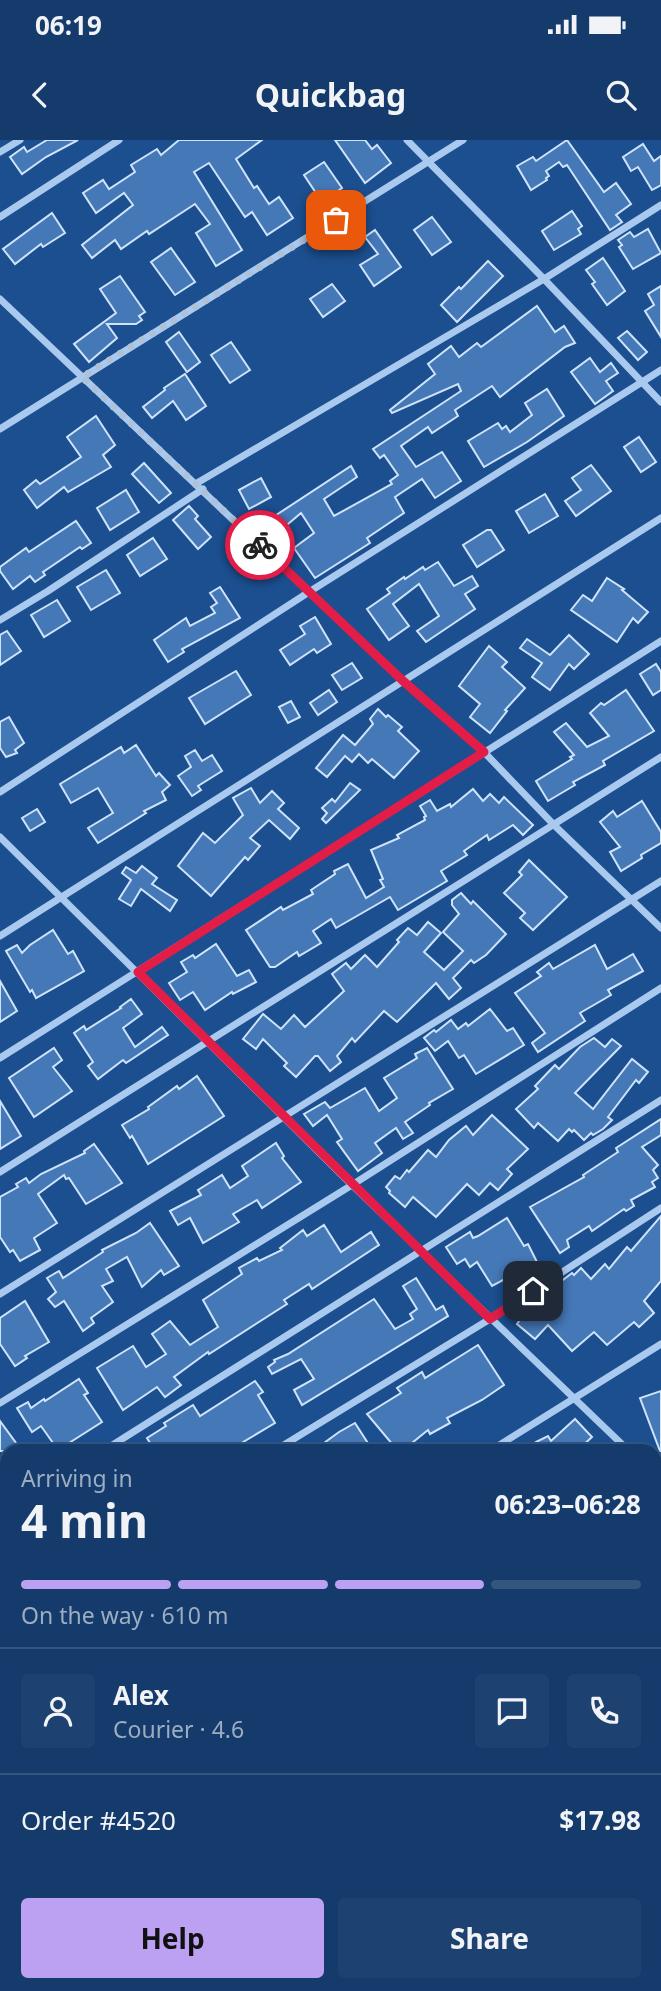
<!DOCTYPE html>
<html lang="en">
<head>
<meta charset="utf-8">
<style>
	body { margin:0; font-family:"Noto Sans",sans-serif; background:#1d4271; color:#f1f3f6; height:100vh; display:flex; flex-direction:column; font-size:26px; white-space:nowrap }
	* { box-sizing:border-box; margin:0 }
	p { font-size:23px; color:#9dadc1 }
	.icon { flex:none; width:38px; height:38px; fill:none; stroke:currentColor; stroke-width:2; stroke-linecap:round; stroke-linejoin:round }
	.map { position:relative; flex:1; overflow:hidden }
	.details { position:absolute; left:0px; top:1304px; width:662px; height:548px; display:flex; flex-direction:column; background:#143b6b; border-radius:21px 21px 0 0; box-shadow:0 4px 10px #0003,0 0 0 2px #33557e }
	.details>* { flex:none }
	.pin { position:absolute; display:grid; place-items:center; width:60px; height:60px; color:#fff; margin:-30px; border-radius:14px; box-shadow:0 4px 10px #0006 }
	.courier { position:absolute; display:grid; place-items:center; width:70px; height:70px; margin:-35px; border:5px solid #e11d48; border-radius:50%; background:#fff; color:#222; box-shadow:0 2px 9px #0007 }
	.summary em { font-style:normal; font-weight:700 }
	.summary div { display:flex; flex-direction:column-reverse }
	.summary { display:flex; align-items:center; justify-content:space-between; height:119px; padding:0 21px }
	h1 { font-size:46px; font-weight:700; line-height:52px }
	.bar { display:grid; grid-template-columns:repeat(4,1fr); gap:10px 7px; align-content:center; height:84px; padding:0 21px }
	.bar i { height:9px; border-radius:5px; background:#33557e }
	.bar .on { background:#bca0f2 }
	.bar p { grid-column:span 4 }
	.line { display:flex; align-items:center; gap:18px; padding:0 21px; border-top:2px solid #33557e }
	.line div { flex:1 }
	.round { display:grid; place-items:center; flex:none; width:74px; height:74px; border-radius:7px; background:#1d4271 }
	.primary-button { display:flex; gap:14px; margin-top:auto; padding:14px 21px }
	.primary-button a { flex:1; height:80px; border-radius:7px; background:#bca0f2; color:#111; font-size:28px; font-weight:700; line-height:80px; text-align:center }
	.primary-button a+a { background:#1d4271; color:#f1f3f6 }
	.status { display:flex; justify-content:space-between; align-items:center; height:49px; padding:0 35px; background:#143b6b; direction:ltr }
	.status svg { height:19px; fill:currentColor }
	header { display:flex; justify-content:space-between; align-items:center; height:91px; padding:0 21px; background:#143b6b; font-size:32px; font-weight:700 }
	.map>svg:first-child { display:block }
	.building { fill:#4478b7; stroke:#cfe3fa; stroke-width:2 }
	.lines { fill:none; stroke-linecap:round; stroke-linejoin:round }
	.minor { stroke:#a9c9ee; stroke-width:7 }
	.tertiary { stroke:#a9c9ee; stroke-width:12 }
	.done { stroke:#afc1d8; stroke-width:7; stroke-dasharray:0 12.6 }
	.route { stroke:#e11d48; stroke-width:9 }
</style>
</head>
<body>
<div class="status"><b>06:19</b><svg viewBox="0 0 49 12"><path d="M0 12V9h3v3zM5 12V6h3v6zM10 12V3h3v9zM15 12V0h3v12zM26 1h20v11H26zM47 4h2v5h-2z"/></svg></div>
<header><svg class="icon" aria-label="back" viewBox="0 0 24 24"><path d="M15 5l-7 7 7 7"/></svg>Quickbag<svg class="icon" aria-label="search" viewBox="0 0 24 24"><circle cx="10" cy="10" r="6"/><path d="M15 15l6 6"/></svg></header>
<div class="map">
<svg width="661" height="1851" viewBox="0 0 661 1851">
	<rect width="100%" height="100%" fill="#1b4f8f"/>
	<g class="building">
		<polygon points="47,0 78,0 46,17 22,34 10,17 24,7 27,12"/>
		<polygon points="179,0 262,0 236,19 254,48 257,46 269,64 279,57 293,78 267,95 252,72 245,77 209,23 194,32 242,110 216,126 196,93 210,84 195,64 149,94 147,91 121,109 115,100 92,118 82,105 133,65 124,53 96,73 83,53 103,40 109,49 135,32 131,25 157,9 161,15"/>
		<polygon points="335,0 365,0 372,9 377,5 391,23 365,43"/>
		<polygon points="567,0 604,52 616,43 631,64 616,75 622,82 610,90 567,25 563,27 559,22 546,31 549,36 546,38 547,40 531,50 517,26 533,17 536,21"/>
		<polygon points="643,4 654,21 661,16 661,45 652,50 638,27 631,31 623,17"/>
		<polygon points="324,22 342,48 322,62 304,35"/>
		<polygon points="572,71 582,86 578,89 581,94 554,110 542,91"/>
		<polygon points="52,73 65,93 43,107 41,104 15,124 3,109"/>
		<polygon points="432,77 451,102 432,115 414,90"/>
		<polygon points="648,89 661,113 633,129 619,107 622,105 618,100 630,92 634,97"/>
		<polygon points="375,90 401,127 374,146 360,125 378,114 365,97"/>
		<polygon points="171,108 195,142 175,155 151,122"/>
		<polygon points="603,118 625,151 607,165 592,144 595,142 586,130"/>
		<polygon points="488,121 503,136 457,182 441,165 459,147 461,149"/>
		<polygon points="120,136 145,172 139,176 142,180 136,184 107,184 117,198 89,222 74,204 116,173 100,149"/>
		<polygon points="332,144 345,161 323,177 310,159"/>
		<polygon points="661,146 661,197 645,171 654,165 648,154"/>
		<polygon points="537,166 555,192 564,186 575,203 565,207 500,257 492,246 455,270 458,276 432,293 428,287 401,306 416,327 442,312 461,341 435,358 422,339 395,357 404,373 367,398 370,403 315,438 294,408 314,393 301,373 275,395 264,383 351,326 357,337 324,359 334,376 392,344 390,341 398,335 384,315 380,318 373,309 461,251 458,244 392,273 390,270 435,234 428,224 442,213 451,206 459,217 477,203 481,207"/>
		<polygon points="627,191 647,212 638,220 618,198"/>
		<polygon points="179,192 200,222 187,232 166,202"/>
		<polygon points="231,202 250,230 230,243 211,215"/>
		<polygon points="590,218 600,232 611,223 618,233 606,241 613,251 595,264 571,232"/>
		<polygon points="185,234 206,266 186,280 173,261 152,278 143,267 165,250 164,248"/>
		<polygon points="547,249 564,276 527,302 484,327 468,301 498,283 502,289 506,286 510,292 532,275 525,263"/>
		<polygon points="96,276 115,305 103,315 111,327 68,352 64,347 37,368 24,350 36,340 40,344 81,317 67,297"/>
		<polygon points="639,297 656,322 641,332 624,307"/>
		<polygon points="144,323 171,353 159,363 132,334"/>
		<polygon points="591,325 611,351 576,376 565,361 581,350 572,338"/>
		<polygon points="261,338 271,357 249,369 239,350"/>
		<polygon points="126,350 139,372 110,390 97,368"/>
		<polygon points="545,354 558,376 529,393 516,371"/>
		<polygon points="189,366 198,376 195,379 211,397 198,409 173,380"/>
		<polygon points="76,381 91,403 82,409 80,407 43,432 45,435 35,442 30,436 13,449 0,431 0,427 26,408 29,412"/>
		<polygon points="487,390 491,390 504,410 477,427 463,405"/>
		<polygon points="153,398 167,419 140,436 127,415"/>
		<polygon points="438,422 454,446 472,436 478,446 465,454 475,469 426,502 417,491 439,476 419,444 393,464 409,486 389,500 367,469 390,453 387,449 404,437 405,439 423,427 425,430"/>
		<polygon points="106,430 120,453 91,470 77,447"/>
		<polygon points="607,438 624,449 622,450 648,472 638,483 633,478 617,502 571,470 583,455 592,461"/>
		<polygon points="220,447 240,478 182,509 184,512 168,522 154,500 186,478 190,486 215,473 211,467 217,463 210,453"/>
		<polygon points="57,460 70,481 44,497 31,475"/>
		<polygon points="315,477 331,504 317,513 314,509 290,525 280,510 305,494 300,486"/>
		<polygon points="7,491 21,511 0,525 0,495"/>
		<polygon points="569,495 589,514 574,529 569,524 550,550 532,537 542,523 520,508 527,499 550,515"/>
		<polygon points="489,506 507,522 502,527 525,548 505,570 507,571 490,593 470,577 480,564 459,546"/>
		<polygon points="352,523 362,538 342,550 332,535"/>
		<polygon points="656,524 661,532 661,550 653,555 640,534"/>
		<polygon points="236,531 251,555 205,584 189,558"/>
		<polygon points="329,550 337,562 318,575 310,563"/>
		<polygon points="626,550 654,591 603,621 605,625 573,642 575,645 548,661 536,641 572,619 570,617 574,615 554,592 566,583 587,607 609,596 590,573 601,563 604,565"/>
		<polygon points="291,561 300,577 288,583 279,567"/>
		<polygon points="378,569 386,577 388,575 402,587 398,591 419,611 394,638 372,619 368,623 359,614 352,622 345,616 327,637 316,628 343,595 355,605 373,584 370,579"/>
		<polygon points="9,577 24,603 15,610 17,613 6,617 0,608 0,582"/>
		<polygon points="136,605 156,636 159,633 170,645 162,652 166,660 144,671 146,673 98,703 88,688 113,673 98,648 71,663 60,644 121,607 124,613"/>
		<polygon points="195,610 202,621 212,615 222,631 198,646 201,650 192,656 178,636 191,627 185,616"/>
		<polygon points="350,643 360,650 326,683 322,679 327,673 322,668 332,659 335,662"/>
		<polygon points="251,648 260,663 272,651 284,663 278,669 299,688 290,699 269,680 250,698 260,706 248,720 245,717 211,756 178,726 203,693 215,703 243,675 233,658"/>
		<polygon points="473,649 483,661 490,654 499,663 504,657 533,685 523,695 513,685 489,700 487,695 464,711 467,715 441,731 447,741 398,770 390,757 336,788 331,779 313,791 321,803 299,816 297,812 275,827 270,827 246,790 281,767 283,770 313,754 311,750 335,734 334,731 348,724 366,758 384,747 380,740 383,739 371,710 399,698 397,695 425,680 424,677 426,676 420,666 430,660 437,671 450,664 451,667"/>
		<polygon points="642,661 661,692 661,703 641,715 642,718 621,731 610,712 620,707 600,682 613,671 617,677"/>
		<polygon points="37,669 45,682 30,691 22,678"/>
		<polygon points="529,720 567,757 533,790 520,778 525,773 504,753 522,735 519,732"/>
		<polygon points="142,726 157,738 152,744 177,760 170,771 141,749 131,766 119,759 131,740 122,733 126,727 136,733"/>
		<polygon points="461,753 471,764 473,761 506,794 486,815 474,823 471,820 453,838 461,848 449,859 436,843 397,882 384,871 355,902 352,898 337,916 341,922 330,931 318,916 315,916 296,937 284,926 287,923 263,899 256,909 243,899 263,874 281,889 294,875 305,887 344,851 332,834 346,823 351,829 365,815 377,827 399,802 397,800 408,788 417,795 428,782 441,793 424,812 444,830 463,811 443,792 459,774 452,765 452,760"/>
		<polygon points="53,790 68,814 73,811 84,831 36,858 32,850 30,852 6,811 17,805 22,813 30,805"/>
		<polygon points="216,804 237,836 249,830 256,842 233,854 232,852 205,870 193,852 180,860 169,843 187,832 181,822 193,815 195,818"/>
		<polygon points="595,805 607,829 633,814 643,831 608,850 611,855 580,873 585,881 538,912 532,903 545,893 515,853 541,836 537,832 549,823 553,829"/>
		<polygon points="0,841 17,871 0,882"/>
		<polygon points="131,859 142,874 123,888 135,907 162,887 168,895 126,923 123,920 98,939 88,926 93,922 74,893 84,886 86,890 121,868 120,867"/>
		<polygon points="490,869 507,891 513,888 524,905 476,934 464,915 459,918 448,901 435,911 424,898 434,890 436,892 451,880 458,889 466,883 468,886"/>
		<polygon points="594,898 605,907 612,899 621,906 575,953 593,969 632,919 648,932 639,943 636,940 608,977 612,980 603,989 593,995 591,993 584,1000 574,990 572,992 569,989 558,1001 538,983 534,988 516,969 538,949 535,946 555,925 559,929 580,907"/>
		<polygon points="54,908 62,920 53,927 72,951 34,977 9,938"/>
		<polygon points="427,908 453,949 429,963 430,965 405,982 413,993 403,999 396,988 375,1003 382,1013 358,1031 337,1002 342,999 327,975 313,986 304,974 325,962 330,968 365,948 379,971 397,958 384,938 417,918 415,914"/>
		<polygon points="197,936 224,976 148,1024 132,996 130,998 122,985 149,969 148,967 177,946 179,949"/>
		<polygon points="0,961 21,996 0,1009"/>
		<polygon points="492,975 528,1009 507,1029 512,1034 498,1050 490,1043 479,1055 467,1044 436,1077 413,1057 405,1067 389,1053 390,1051 386,1047 395,1036 400,1039 407,1030 409,1032 428,1010 436,1017 449,1000 466,986 473,995"/>
		<polygon points="661,979 661,995 642,1007 658,1025 653,1030 658,1038 652,1042 655,1047 631,1060 634,1066 626,1071 624,1069 592,1091 589,1086 567,1100 569,1107 560,1113 530,1067 584,1037 583,1035 618,1012 616,1008"/>
		<polygon points="276,1003 284,1016 282,1018 301,1042 262,1068 257,1060 233,1074 239,1082 203,1103 190,1078 178,1085 170,1071 201,1055 198,1050 222,1035 230,1048 248,1036 242,1026"/>
		<polygon points="94,1004 122,1043 86,1064 69,1038 66,1039 64,1035 38,1054 57,1083 34,1098 40,1110 20,1121 13,1110 10,1112 0,1097 0,1057 18,1047 16,1044 26,1038 29,1043 41,1034 85,1013 84,1011"/>
		<polygon points="661,1076 661,1141 644,1161 654,1173 639,1187 634,1182 607,1205 594,1192 572,1211 548,1185 535,1199 517,1184 536,1156 543,1152 546,1153 572,1133 574,1135 581,1128 591,1139 605,1124 609,1129 627,1107 631,1111"/>
		<polygon points="507,1078 524,1106 528,1104 537,1122 492,1146 477,1122 470,1127 465,1119 457,1124 446,1107 470,1092 473,1098 478,1096"/>
		<polygon points="150,1083 179,1126 164,1135 161,1130 142,1147 127,1117 106,1129 113,1141 102,1146 113,1162 91,1178 94,1183 83,1191 64,1161 55,1167 48,1159 56,1152 47,1138 59,1131 63,1138 103,1112 102,1110 136,1093"/>
		<polygon points="324,1085 341,1112 371,1092 379,1105 312,1149 309,1144 284,1160 287,1164 209,1214 208,1212 174,1237 181,1245 165,1257 157,1247 123,1270 97,1228 133,1206 146,1227 166,1214 152,1194 170,1181 190,1205 218,1187 203,1160 242,1134 239,1128 257,1118 259,1121 282,1110 280,1108 303,1090 307,1096"/>
		<polygon points="416,1138 436,1170 443,1166 448,1176 302,1265 294,1250 314,1239 301,1219 272,1234 268,1227 275,1222 274,1220 288,1214 374,1159 395,1189 413,1179 410,1174 417,1169 403,1146"/>
		<polygon points="25,1161 49,1202 25,1216 27,1218 15,1226 0,1204 0,1178"/>
		<polygon points="478,1205 504,1245 482,1260 447,1278 450,1283 430,1294 428,1290 402,1311 398,1311 367,1274 401,1253 397,1248 422,1232 425,1238"/>
		<polygon points="79,1239 88,1253 84,1255 102,1282 58,1310 41,1286 32,1292 17,1268 28,1262 31,1268 44,1259 45,1261"/>
		<polygon points="255,1241 263,1252 258,1255 275,1283 228,1311 155,1311 147,1298 166,1286 164,1283 193,1265 200,1276"/>
		<polygon points="661,1251 661,1311 660,1311 640,1258"/>
		<polygon points="575,1279 592,1297 577,1311 541,1311 536,1302 548,1296 551,1301"/>
		<polygon points="0,1281 22,1311 0,1311"/>
		<polygon points="355,1283 373,1311 313,1311 339,1292"/>
	</g>
	<g class="lines">
		<g class="minor">
			<polyline points="407,0 544,139 661,262"/>
			<polyline points="0,12 20,0"/>
			<polyline points="0,77 119,0"/>
			<polyline points="0,159 402,540 484,612 554,685 661,788"/>
			<polyline points="0,289 463,0"/>
			<polyline points="197,343 544,139 661,65"/>
			<polyline points="0,480 48,451 203,349"/>
			<polyline points="0,652 309,452 661,230"/>
			<polyline points="0,697 352,1045 629,1311"/>
			<polyline points="0,796 661,378"/>
			<polyline points="0,918 661,501"/>
			<polyline points="0,1032 661,617"/>
			<polyline points="0,1154 661,741"/>
			<polyline points="0,1263 352,1045 661,848"/>
			<polyline points="103,1311 661,960"/>
			<polyline points="274,1311 490,1179 661,1068"/>
			<polyline points="490,1311 661,1204"/>
			<polyline points="654,1336 661,1342"/>
			<polyline points="0,1375 7,1371"/>
			<polyline points="654,1472 661,1468"/>
			<polyline points="0,1479 7,1474"/>
			<polyline points="0,1610 7,1606"/>
			<polyline points="654,1634 661,1630"/>
			<polyline points="654,1776 661,1783"/>
			<polyline points="306,1851 317,1844"/>
		</g>
		<g class="tertiary">
			<polyline points="0,1586 7,1597"/>
			<polyline points="162,1844 165,1851"/>
		</g>
	</g>
	<g class="lines">
		<polyline class="done" points="260,405 82,237 336,80"/>
		<polyline class="route" points="260,405 402,540 484,612 138,832 490,1179 533,1151"/>
	</g>
</svg>
<div class="pin" style="left:336px;top:80px;background:#ea580c"><svg class="icon" aria-label="bag" viewBox="0 0 24 24"><path d="M5 8h14l-1 12H6zM9 8a3 3 0 0 1 6 0"/></svg></div>
<div class="pin" style="left:533px;top:1151px;background:#1f2937"><svg class="icon" aria-label="home" viewBox="0 0 24 24"><path d="M3 11l9-7 9 7M6 9v11h12V9"/></svg></div>
<div class="courier" style="left:260px;top:405px"><svg class="icon" aria-label="bike" viewBox="0 0 24 24"><circle cx="6" cy="16" r="4"/><circle cx="18" cy="16" r="4"/><path d="M6 16l4-8h5l3 8M10 8l3 8H6M13 5h3"/></svg></div>
<section class="details">
<div class="summary"><div><h1>4 min</h1><p>Arriving in</p></div><em>06:23–06:28</em></div>
<div class="bar"><i class="on"></i><i class="on"></i><i class="on"></i><i></i><p>On the way · 610 m</p></div>
<div class="line" style="height:126px"><a class="round"><svg class="icon" aria-label="person" viewBox="0 0 24 24"><circle cx="12" cy="8" r="4"/><path d="M4 21q1-7 8-7t8 7"/></svg></a><div><b>Alex</b><p>Courier · 4.6</p></div><a class="round"><svg class="icon" aria-label="chat" viewBox="0 0 24 24"><path d="M4 5h16v11H9l-5 4z"/></svg></a><a class="round"><svg class="icon" aria-label="phone" viewBox="0 0 24 24"><path d="M5 4h4l2 5-3 2q2 4 5 5l2-3 5 2v4C11 20 4 13 5 4z"/></svg></a></div>
<div class="line" style="height:91px"><div>Order #4520</div><b>$17.98</b></div>
<div class="primary-button"><a>Help</a><a>Share</a></div>
</section>
</div>
</body>
</html>
